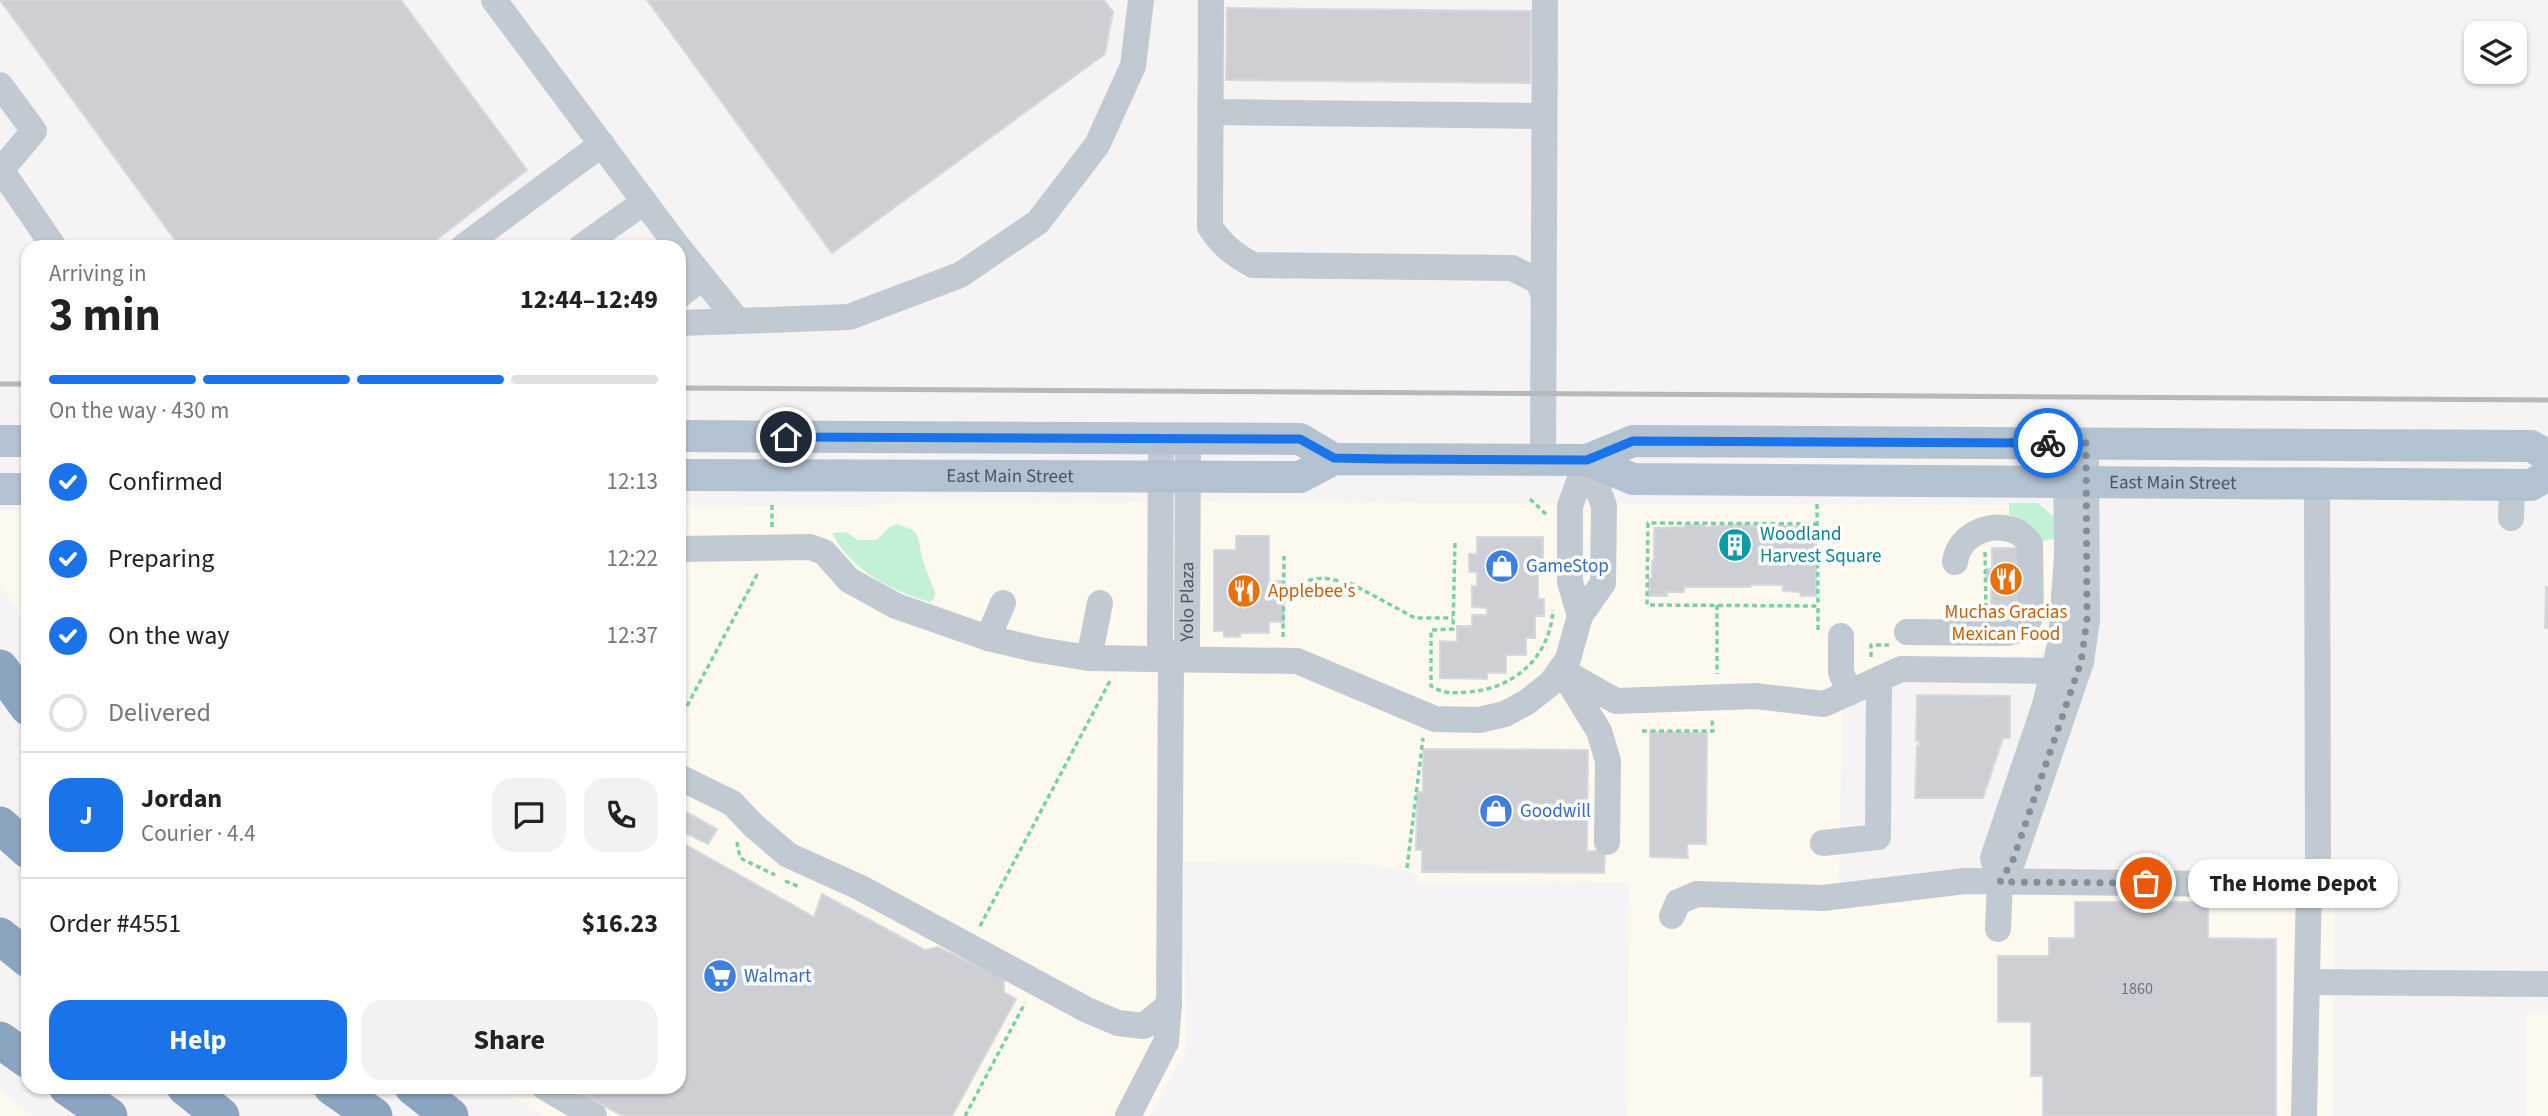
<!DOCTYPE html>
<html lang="en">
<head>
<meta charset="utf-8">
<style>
	body { margin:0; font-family:"Source Sans 3",sans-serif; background:#f2f2f2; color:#222; height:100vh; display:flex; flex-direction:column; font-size:26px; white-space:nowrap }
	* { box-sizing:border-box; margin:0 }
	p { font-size:23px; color:#767676 }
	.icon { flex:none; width:38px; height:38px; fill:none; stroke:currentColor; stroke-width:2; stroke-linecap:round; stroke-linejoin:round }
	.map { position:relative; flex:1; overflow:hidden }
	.sheet { position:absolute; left:21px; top:240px; width:665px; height:854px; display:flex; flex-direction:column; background:#fff; border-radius:21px; box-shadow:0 2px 5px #0004 }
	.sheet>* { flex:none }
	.controls { position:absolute; left:2464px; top:21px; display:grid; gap:14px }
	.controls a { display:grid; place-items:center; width:63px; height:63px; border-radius:14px; background:#fff; box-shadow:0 2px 5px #0004; font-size:35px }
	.pin { position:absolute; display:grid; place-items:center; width:60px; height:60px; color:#fff; margin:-30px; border:4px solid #fff; border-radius:50%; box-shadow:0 2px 7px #0007 }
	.courier { position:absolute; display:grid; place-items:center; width:70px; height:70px; margin:-35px; border:5px solid #1a73e8; border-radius:50%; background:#fff; color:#222; box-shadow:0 2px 9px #0007 }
	.bubble { position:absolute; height:49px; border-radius:21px; background:#fff; box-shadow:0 2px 5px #0004; font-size:23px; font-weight:700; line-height:49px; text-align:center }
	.head em { font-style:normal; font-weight:700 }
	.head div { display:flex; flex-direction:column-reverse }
	.head { display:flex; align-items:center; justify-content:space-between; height:119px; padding:0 28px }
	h1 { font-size:46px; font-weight:700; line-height:52px }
	.bar { display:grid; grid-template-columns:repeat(4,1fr); gap:10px 7px; align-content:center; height:84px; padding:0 28px }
	.bar i { height:9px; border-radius:5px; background:#e0e0e0 }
	.bar .selected { background:#1a73e8 }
	.bar p { grid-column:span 4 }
	.line { display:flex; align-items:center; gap:18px; padding:0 28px; border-top:2px solid #e0e0e0 }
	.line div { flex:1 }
	.round { display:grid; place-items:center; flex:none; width:74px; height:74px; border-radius:21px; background:#f2f2f2 }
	ol { padding:0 28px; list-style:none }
	li { display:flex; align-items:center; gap:21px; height:77px }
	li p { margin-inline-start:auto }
	li .icon { padding:7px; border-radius:50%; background:#1a73e8; color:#fff; stroke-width:4 }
	li:last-child { color:#767676 }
	li i { width:38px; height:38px; border:4px solid #e0e0e0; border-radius:50% }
	.action { display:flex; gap:14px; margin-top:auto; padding:14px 28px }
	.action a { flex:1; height:80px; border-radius:21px; background:#1a73e8; color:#fff; font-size:28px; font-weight:700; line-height:80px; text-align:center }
	.action a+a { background:#f2f2f2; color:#222 }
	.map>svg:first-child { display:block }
	.commercial { fill:#fdf9ef }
	.green { fill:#c3f1d5 }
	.building { fill:#cdcfd5; stroke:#d7d9de; stroke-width:2 }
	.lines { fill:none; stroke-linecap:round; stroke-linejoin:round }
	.path { stroke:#7ad0a6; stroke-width:3.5; stroke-dasharray:5 3.5; stroke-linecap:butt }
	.minor { stroke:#c1cad2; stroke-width:26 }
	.major { stroke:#b3c2d1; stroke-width:32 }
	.highway { stroke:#8ba5c1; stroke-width:37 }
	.rail { stroke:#b5b8bd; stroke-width:5 }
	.done { stroke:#868d94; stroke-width:7; stroke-dasharray:0 12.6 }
	.route { stroke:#1a73e8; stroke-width:9 }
	.labels { text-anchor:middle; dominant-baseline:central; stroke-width:7; stroke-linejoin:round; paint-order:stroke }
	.number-label { font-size:16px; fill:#6b747e }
	.street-label { font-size:19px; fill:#4a5661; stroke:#fff }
	.culture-label { font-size:19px; fill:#0d838f; stroke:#fff; text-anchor:start }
	.shop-label { font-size:19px; fill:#366cbe; stroke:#fff; text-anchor:start }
	.food-label { font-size:19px; fill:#c56008; stroke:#fff; text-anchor:start }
</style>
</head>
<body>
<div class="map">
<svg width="2548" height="1116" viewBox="0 0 2548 1116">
	<rect width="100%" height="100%" fill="#f5f3f3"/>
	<g class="commercial">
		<polygon points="897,501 2044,505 2061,516 2061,555 2051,590 2050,633 2042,652 2030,656 1917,656 1843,706 1838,908 1965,894 2334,894 2333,1116 1627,1116 1629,882 1422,883 1408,871 1358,863 1184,862 1186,1051 1150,1116 545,1116 497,1087 679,1087 679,505 862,507"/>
		<polygon points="0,511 28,511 28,627 0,585"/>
		<rect x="2526" y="1013" width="22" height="103"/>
		<polygon points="0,1089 34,1116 0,1116"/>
	</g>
	<g class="green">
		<path d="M2009,503H2038L2055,518V539L2046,540L2040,545C2035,524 2027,523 2009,515Z"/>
		<path d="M897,524L913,530L918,537L922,558L935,593L934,599L930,602C891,591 851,570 832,533L846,532L858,540H877L888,528Z"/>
	</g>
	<g class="building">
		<polygon points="0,0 401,0 527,170 427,247 180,247"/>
		<polygon points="647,0 1104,0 1113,12 1105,54 832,253"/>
		<polygon points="1227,8 1531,11 1530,83 1226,80"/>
		<polygon points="1749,524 1750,526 1764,526 1764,524 1816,528 1816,596 1801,596 1800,592 1783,591 1783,585 1751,585 1750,587 1684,587 1684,592 1667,592 1667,596 1649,596 1649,579 1652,578 1652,561 1654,561 1654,528 1685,527 1685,525 1704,525 1704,527"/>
		<polygon points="1236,536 1269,536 1269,581 1284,581 1284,622 1269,622 1269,633 1240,633 1240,637 1224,637 1224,631 1214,631 1214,550 1236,550"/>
		<polygon points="1477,537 1543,537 1543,560 1538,560 1538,599 1544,599 1544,616 1535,616 1535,638 1526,638 1526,655 1506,655 1506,673 1487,673 1487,679 1440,678 1440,641 1457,642 1457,626 1472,626 1472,615 1487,615 1487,608 1472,607 1472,586 1477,586 1477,572 1469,572 1469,554 1477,554"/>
		<polygon points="1992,548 2025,548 2025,614 1991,613 1991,578 1986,578 1987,569 1992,569"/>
		<polygon points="2546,587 2548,587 2548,628 2545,628"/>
		<polygon points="1917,695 2010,696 2010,738 2003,738 1983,798 1915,798 1917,746 1919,746 1919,741 1916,741"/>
		<polygon points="1650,732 1707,733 1706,844 1687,844 1688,858 1650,857"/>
		<polygon points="1423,749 1588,750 1587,851 1605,851 1604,873 1422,872 1422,850 1416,850 1417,792 1423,792"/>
		<polygon points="679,808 717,829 708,844 679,830"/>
		<polygon points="679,841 814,917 822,894 925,950 938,947 1004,978 1004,992 1016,999 952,1116 623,1116 574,1090 577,1087 679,1087"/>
		<polygon points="2075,902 2208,902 2208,938 2276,939 2276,1116 2043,1116 2043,1076 2031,1076 2031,1022 1998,1022 1998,956 2049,956 2049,938 2075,938"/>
	</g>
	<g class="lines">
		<g class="path">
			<polyline points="1530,499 1548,516"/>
			<polyline points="1817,504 1818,606"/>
			<polyline points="1818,524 1648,523 1647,605 1818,606 1818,633"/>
			<polyline points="772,527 772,502"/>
			<path d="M1455,543L1453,629L1431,630V686C1443,694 1454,693 1468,692C1514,689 1550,657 1553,610"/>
			<polyline points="1985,552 1986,611"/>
			<polyline points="1285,591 1310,580 1324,578 1350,583 1415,618 1453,618"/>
			<polyline points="1717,605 1717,674"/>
			<polyline points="1283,637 1284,556"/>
			<polyline points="1871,657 1871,645 1889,645"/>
			<polyline points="679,721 759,571"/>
			<polyline points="1642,731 1713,731 1712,720"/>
			<polyline points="737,842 740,858 775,875"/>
			<polyline points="1407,868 1423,738"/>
			<polyline points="785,881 800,887"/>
			<polyline points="980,926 1111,679"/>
			<polyline points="965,1116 1025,1003"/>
		</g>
		<g class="minor">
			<polyline points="494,0 678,247"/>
			<path d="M1211,0L1210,227C1222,245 1234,255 1253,265L1512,268L1538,281L1542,291"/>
			<polyline points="0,85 34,131 1,170"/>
			<polyline points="1211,112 1544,116"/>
			<polyline points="0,168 54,247"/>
			<polyline points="463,247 602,144"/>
			<polyline points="581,247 644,202"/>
			<polyline points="679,248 738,321 679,323"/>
			<polyline points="679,296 701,278"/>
			<polyline points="738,321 849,317 960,275 1038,222 1097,145 1133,66 1141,0"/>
			<polyline points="1161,438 1160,646 1171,659"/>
			<polyline points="1543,460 1545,0"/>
			<polyline points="2511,518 2512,485"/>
			<polyline points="679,549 810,547 824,552 849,580 896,606 988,638 1039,650 1089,658 1297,661 1435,719 1479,720 1505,714 1527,702 1551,683 1568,659 1580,616 1603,583 1604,506 1587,460"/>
			<polyline points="1580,616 1570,582 1570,506 1587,460"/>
			<path d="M1907,632L2007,633C2020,631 2026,628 2031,615L2030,544C2013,516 1960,525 1955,562"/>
			<polyline points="1841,636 1841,672 1849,693"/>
			<polyline points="988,638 1003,603"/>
			<polyline points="1089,658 1100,603"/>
			<path id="s1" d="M1171,659L1187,646L1188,439"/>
			<polyline points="1561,670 1616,701 1755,696 1824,704 1901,669 2051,671"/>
			<polyline points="1562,671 1599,731 1608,761 1607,842"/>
			<polyline points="679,777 732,803 754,826 788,855 859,887 1087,1010 1118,1023 1144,1026 1169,1005"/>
			<polyline points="1823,843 1878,837 1879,679"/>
			<polyline points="2000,882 2013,860 2081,662 2087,620 2086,444"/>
			<polyline points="1672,916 1678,902 1697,894 1823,898 1965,881 2309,885"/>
			<polyline points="1998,929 2000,882 1993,858 2045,705 2061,641 2067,556 2066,444"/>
			<polyline points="2307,982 2548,984"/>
			<polyline points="544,1087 594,1116"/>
			<polyline points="1128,1116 1166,1042 1169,1005 1171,659"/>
			<polyline points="2304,1116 2309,885 2318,867 2317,484"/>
		</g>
		<g class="major">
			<polyline points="679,436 1300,439 1334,459"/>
			<polyline points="0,441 28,441"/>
			<polyline points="1587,460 1633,441 2531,446 2548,456"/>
			<path id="s2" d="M679,475L1300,477L1334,459L1587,460L1633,479L2531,485L2548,475"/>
			<polyline points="0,489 28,489"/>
		</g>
		<g class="highway">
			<polyline points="0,668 28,707"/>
			<polyline points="0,825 28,850"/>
			<polyline points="0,936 28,959"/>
			<polyline points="0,1040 28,1060"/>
			<polyline points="67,1087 109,1116"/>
			<polyline points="185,1087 221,1116"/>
			<polyline points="332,1087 374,1116"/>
			<polyline points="413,1087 450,1116"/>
		</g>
		<g class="rail">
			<polyline points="0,384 28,384"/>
			<polyline points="679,388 2548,400"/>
		</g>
	</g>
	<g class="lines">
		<polyline class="done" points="2048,443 2086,443 2087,620 2081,662 2013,860 2000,882 2146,883"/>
		<polyline class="route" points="786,437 1300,439 1334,458 1386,459 1587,460 1633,441 2048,443"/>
	</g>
	<defs>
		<g id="building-disc" transform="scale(1.75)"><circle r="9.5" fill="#0f9aa8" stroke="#fff"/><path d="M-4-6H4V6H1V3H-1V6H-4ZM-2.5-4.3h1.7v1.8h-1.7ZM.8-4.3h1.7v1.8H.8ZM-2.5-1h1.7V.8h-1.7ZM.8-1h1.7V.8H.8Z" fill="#fff"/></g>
		<g id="shop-disc" transform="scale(1.75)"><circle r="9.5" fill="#3f7fe0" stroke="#fff"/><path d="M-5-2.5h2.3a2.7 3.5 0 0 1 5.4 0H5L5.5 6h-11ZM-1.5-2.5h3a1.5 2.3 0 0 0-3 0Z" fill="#fff"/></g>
		<g id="restaurant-disc" transform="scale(1.75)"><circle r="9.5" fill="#e8710a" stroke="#fff"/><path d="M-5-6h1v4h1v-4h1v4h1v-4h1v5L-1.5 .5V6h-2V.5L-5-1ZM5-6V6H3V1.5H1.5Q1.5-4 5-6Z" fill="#fff"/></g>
		<g id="supermarket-disc" transform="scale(1.75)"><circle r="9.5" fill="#3f7fe0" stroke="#fff"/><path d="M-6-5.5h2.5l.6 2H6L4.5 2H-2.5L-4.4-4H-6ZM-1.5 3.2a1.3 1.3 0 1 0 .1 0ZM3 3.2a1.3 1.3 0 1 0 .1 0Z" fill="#fff"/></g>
	</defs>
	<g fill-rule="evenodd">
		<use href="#building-disc" x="1735" y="545"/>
		<use href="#shop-disc" x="1502" y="566"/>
		<use href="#restaurant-disc" x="2006" y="579"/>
		<use href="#restaurant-disc" x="1244" y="591"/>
		<use href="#shop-disc" x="1496" y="811"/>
		<use href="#supermarket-disc" x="720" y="976"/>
	</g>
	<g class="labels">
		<g class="number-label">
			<text x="2137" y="989">1860</text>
		</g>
		<g class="street-label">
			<text stroke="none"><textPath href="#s2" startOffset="331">East Main Street</textPath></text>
			<text stroke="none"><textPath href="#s2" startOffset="1502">East Main Street</textPath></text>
			<text stroke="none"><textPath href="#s1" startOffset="65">Yolo Plaza</textPath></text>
		</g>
		<g class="culture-label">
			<text x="1760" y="534">Woodland<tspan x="1760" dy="22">Harvest Square</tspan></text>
		</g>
		<g class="shop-label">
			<text x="1526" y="566">GameStop</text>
			<text x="1520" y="811">Goodwill</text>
			<text x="744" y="976">Walmart</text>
		</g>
		<g class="food-label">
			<text x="1268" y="591">Applebee's</text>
			<text x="2006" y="612" text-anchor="middle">Muchas Gracias<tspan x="2006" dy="22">Mexican Food</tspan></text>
		</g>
	</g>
</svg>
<div class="controls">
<a><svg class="icon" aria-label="layers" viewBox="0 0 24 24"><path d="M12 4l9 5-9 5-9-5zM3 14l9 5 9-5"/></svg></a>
</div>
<div class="pin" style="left:2146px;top:883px;background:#ea580c"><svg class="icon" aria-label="bag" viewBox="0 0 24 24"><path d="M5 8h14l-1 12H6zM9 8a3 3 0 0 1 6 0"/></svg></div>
<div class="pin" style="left:786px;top:437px;background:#1f2937"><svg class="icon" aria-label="home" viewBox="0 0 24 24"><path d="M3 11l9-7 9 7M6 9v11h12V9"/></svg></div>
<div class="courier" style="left:2048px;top:443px"><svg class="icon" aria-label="bike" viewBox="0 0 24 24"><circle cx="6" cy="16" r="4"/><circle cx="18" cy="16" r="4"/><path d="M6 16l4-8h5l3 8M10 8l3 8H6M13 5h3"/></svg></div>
<div class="bubble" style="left:2188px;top:859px;width:210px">The Home Depot</div>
<section class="sheet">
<div class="head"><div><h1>3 min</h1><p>Arriving in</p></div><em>12:44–12:49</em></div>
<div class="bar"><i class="selected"></i><i class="selected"></i><i class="selected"></i><i></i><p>On the way · 430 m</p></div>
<ol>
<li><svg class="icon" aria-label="check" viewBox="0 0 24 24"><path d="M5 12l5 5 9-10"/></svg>Confirmed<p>12:13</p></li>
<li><svg class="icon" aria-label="check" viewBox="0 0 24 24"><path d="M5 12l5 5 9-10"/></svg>Preparing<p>12:22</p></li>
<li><svg class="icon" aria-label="check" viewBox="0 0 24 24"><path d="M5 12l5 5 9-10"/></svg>On the way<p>12:37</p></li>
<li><i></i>Delivered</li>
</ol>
<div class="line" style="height:126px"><b class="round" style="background:#1a73e8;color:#fff">J</b><div><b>Jordan</b><p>Courier · 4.4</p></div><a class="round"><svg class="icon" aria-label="chat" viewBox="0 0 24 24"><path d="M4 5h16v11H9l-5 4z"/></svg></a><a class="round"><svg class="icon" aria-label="phone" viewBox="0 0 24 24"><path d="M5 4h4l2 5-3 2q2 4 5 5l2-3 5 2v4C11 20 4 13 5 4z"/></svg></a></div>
<div class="line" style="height:91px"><div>Order #4551</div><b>$16.23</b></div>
<div class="action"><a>Help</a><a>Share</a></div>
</section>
</div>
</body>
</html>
